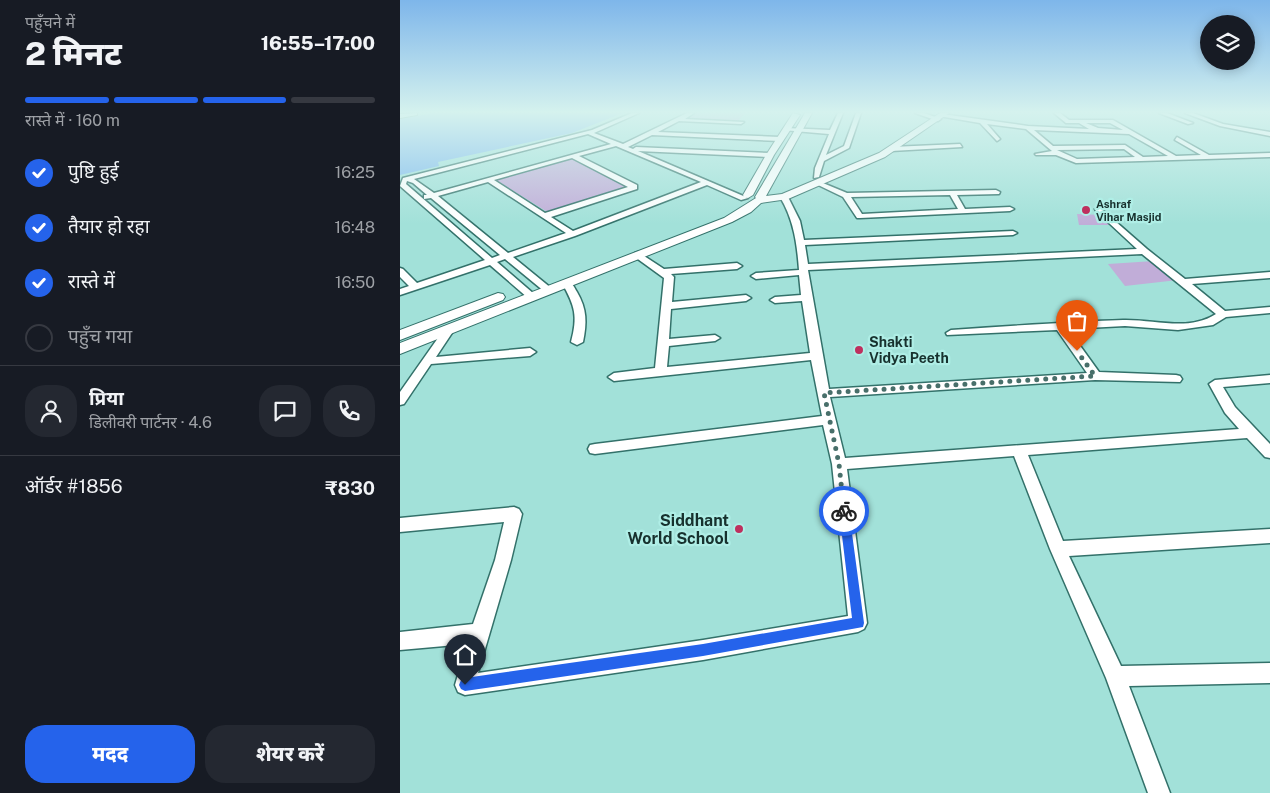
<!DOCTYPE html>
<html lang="hi">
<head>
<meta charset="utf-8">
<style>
	body { margin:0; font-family:"Public Sans","Noto Sans Devanagari",sans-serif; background:#242831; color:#f1f3f6; height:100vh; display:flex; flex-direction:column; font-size:19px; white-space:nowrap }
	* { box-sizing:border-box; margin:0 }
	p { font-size:16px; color:#9ea1a6 }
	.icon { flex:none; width:28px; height:28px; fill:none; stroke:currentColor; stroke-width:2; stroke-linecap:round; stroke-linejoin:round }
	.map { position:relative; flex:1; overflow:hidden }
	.drawer { display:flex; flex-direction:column; background:#171b24; width:400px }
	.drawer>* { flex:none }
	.fabs { position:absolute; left:800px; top:15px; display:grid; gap:10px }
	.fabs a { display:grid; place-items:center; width:55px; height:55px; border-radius:50%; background:#171b24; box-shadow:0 2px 12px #0003; font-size:25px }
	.pin { position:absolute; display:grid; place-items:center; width:42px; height:42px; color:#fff; margin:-51px -21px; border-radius:50% 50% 50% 0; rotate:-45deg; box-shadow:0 0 5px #0007 }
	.pin .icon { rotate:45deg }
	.courier { position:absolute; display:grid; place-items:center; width:50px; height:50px; margin:-25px; border:4px solid #2563eb; border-radius:50%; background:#fff; color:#222; box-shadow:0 1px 6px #0007 }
	.summary em { font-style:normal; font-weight:800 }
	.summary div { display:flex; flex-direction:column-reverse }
	.summary { display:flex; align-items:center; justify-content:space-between; height:85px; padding:0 25px }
	h1 { font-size:32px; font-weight:800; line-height:38px }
	.bar { display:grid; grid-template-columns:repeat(4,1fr); gap:8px 5px; align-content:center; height:60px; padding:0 25px }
	.bar i { height:6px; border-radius:4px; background:#363941 }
	.bar .current { background:#2563eb }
	.bar p { grid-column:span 4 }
	.line { display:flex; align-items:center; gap:12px; padding:0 25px; border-top:1px solid #363941 }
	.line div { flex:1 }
	.round { display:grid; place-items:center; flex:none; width:52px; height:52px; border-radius:20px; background:#242831 }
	ol { padding:0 25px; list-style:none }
	li { display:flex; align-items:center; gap:15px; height:55px }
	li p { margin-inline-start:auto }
	li .icon { padding:5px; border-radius:50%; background:#2563eb; color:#fff; stroke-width:4 }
	li:last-child { color:#9ea1a6 }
	li i { width:28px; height:28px; border:2px solid #363941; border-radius:50% }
	.action { display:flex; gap:10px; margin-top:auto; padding:10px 25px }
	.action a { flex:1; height:58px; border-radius:20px; background:#2563eb; color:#fff; font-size:20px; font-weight:800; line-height:58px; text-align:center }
	.action a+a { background:#242831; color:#f1f3f6 }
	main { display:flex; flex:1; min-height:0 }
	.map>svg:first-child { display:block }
	.green { fill:#c1add8 }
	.water { fill:#80baee }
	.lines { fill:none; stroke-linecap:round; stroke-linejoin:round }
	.street-casing { stroke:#33716a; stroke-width:3 }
	.secondary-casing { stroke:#33716a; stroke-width:2 }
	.street { fill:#fff; fill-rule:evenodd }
	.secondary { fill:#fff; fill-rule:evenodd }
	.route { fill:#2563eb }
	.done { stroke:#486f6a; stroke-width:5; stroke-dasharray:0 9 }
	.poi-dot { fill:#be305e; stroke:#afeee6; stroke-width:2 }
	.labels { text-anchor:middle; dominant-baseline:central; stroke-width:4.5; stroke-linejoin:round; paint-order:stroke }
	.far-poi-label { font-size:11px; font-weight:bold; fill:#17312e; stroke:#afeee6; text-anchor:start }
	.poi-label { font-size:14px; font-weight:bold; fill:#17312e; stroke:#afeee6; text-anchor:start }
	.near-poi-label { font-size:16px; font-weight:bold; fill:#17312e; stroke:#afeee6; text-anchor:end }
</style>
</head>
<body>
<main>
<section class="drawer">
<div class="summary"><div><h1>2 मिनट</h1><p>पहुँचने में</p></div><em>16:55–17:00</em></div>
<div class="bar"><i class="current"></i><i class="current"></i><i class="current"></i><i></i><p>रास्ते में · 160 m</p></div>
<ol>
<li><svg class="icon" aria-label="check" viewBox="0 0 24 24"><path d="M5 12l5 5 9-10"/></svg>पुष्टि हुई<p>16:25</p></li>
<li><svg class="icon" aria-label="check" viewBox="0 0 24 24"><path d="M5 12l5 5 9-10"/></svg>तैयार हो रहा<p>16:48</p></li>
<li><svg class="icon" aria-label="check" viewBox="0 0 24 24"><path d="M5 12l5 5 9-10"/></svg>रास्ते में<p>16:50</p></li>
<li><i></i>पहुँच गया</li>
</ol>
<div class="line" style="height:90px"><a class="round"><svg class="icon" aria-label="person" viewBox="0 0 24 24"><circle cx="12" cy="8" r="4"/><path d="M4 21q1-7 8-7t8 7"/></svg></a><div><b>प्रिया</b><p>डिलीवरी पार्टनर · 4.6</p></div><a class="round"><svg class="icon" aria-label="chat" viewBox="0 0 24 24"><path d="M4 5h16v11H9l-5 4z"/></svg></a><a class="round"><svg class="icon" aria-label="phone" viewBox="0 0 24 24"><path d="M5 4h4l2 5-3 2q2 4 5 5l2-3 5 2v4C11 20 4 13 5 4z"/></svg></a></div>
<div class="line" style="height:65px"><div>ऑर्डर #1856</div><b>₹830</b></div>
<div class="action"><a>मदद</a><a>शेयर करें</a></div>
</section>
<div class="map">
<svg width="870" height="793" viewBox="0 0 870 793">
	<rect width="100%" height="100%" fill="#a2e1d9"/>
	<g class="green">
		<polygon points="295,113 345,113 338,121 284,119"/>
		<polygon points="171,158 226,187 149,213 96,180"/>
		<polygon points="677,214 703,215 712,225 679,225"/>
		<polygon points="754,261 778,280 725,286 708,264"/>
	</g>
	<polygon class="water" points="33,113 223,113 172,133 38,162 39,166 0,175 0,119"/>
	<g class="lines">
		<g class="street-casing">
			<g id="street">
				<path d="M232,113H239L194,133L223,144L287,113H294L285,119L344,122L341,124L279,121L258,132L380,137L383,139L380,141L252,135L228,147L233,149L236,147L370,153L373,155L370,157L238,151L348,198L341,200L307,185L175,236L113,257L151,288V292H145L105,259L97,262L134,294V298H128L90,265L0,295V289L9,286L0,277V268L3,269L17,283L85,260L0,186L3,178L192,130ZM188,134L211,144L34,193L14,179ZM216,146L301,182L173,231L151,217L237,189V185L179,156ZM172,158L228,187L145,213L94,180ZM7,181L13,183L27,195H24V199L31,198L100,255L92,258L6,184ZM88,182L166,233L108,253L38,196Z"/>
				<polygon points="438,113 443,113 426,155 444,146 456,113 461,113 449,148 424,161 419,177 414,178 415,168 429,134 383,130 386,128 430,130"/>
				<polygon points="515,113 524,113 541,119 538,121"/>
				<path d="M654,113H660L669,120H713L776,156L801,155L775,140L777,137L809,155L870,153V157L676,163L656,155H636L635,154L652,151L626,129L587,124L600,139L597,141L580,123L539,116L542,114L628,126L689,129L679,123H666ZM686,123H710L723,130L698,128ZM634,130L729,134L768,156L743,157L725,145L653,146ZM724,149L735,157L677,159L657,150Z"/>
				<polygon points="759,113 767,113 793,123 788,124"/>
				<polygon points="785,113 793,113 823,124 870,132 870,136 820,126"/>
				<polygon points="560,144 562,147 491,151 488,149 491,147"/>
				<path d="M418,181L447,193L596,190L600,192L599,194L557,195L565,209L610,207L614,209L610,211L460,218H457L443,197L416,184L415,183ZM550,195L558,209L462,214L451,197Z"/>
				<path d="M381,195H387L400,221L404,240L613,231L617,233L613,235L405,245L408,264L737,249L696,211L695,209L699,207L747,249L785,279L870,272V278L792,284L825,311L870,307V313L826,317L813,325L778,330L725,326L668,329L699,372L776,375L780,376L782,379L780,382L695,380L430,397L445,458L839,429L825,413L809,384L815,380L870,375V383L823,387L835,407L870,444V458L865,457L847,438L628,455L663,541L870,529V543L669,556L721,666L870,663V683L729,686L770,793H748L706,678L650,549L614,456L447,469L467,623L464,629L458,632L303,660L65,695L58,692L55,685L67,644L0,650V632L73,624L95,560L104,522L0,532V518L114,507L119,509L122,514L111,560L78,673L303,640L448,616L432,464L423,425L195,454L190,453L188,449L190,445L195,444L422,416L411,360L214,381L208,377L214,373L255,368L264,278L235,257V253L238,252L264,269L337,263L342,266L337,269L271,274L274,277L272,302L346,295L351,298L346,301L271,309L269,339L315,335L320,338L315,341L269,346L267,367L410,353L402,301L375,303L370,300L375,297L401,295L399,275L356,279L351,276L356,273L399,270C397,244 394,220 380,197ZM742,254L816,314C788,332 754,319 723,320C665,322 608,326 551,330L546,333L547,335L657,330L687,373L429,389L408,270Z"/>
				<path d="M167,280C172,282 174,287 177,292C187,309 187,323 183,342L177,345L171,342C178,316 175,306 162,283Z"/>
				<polygon points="49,327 54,330 36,357 130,348 136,352 130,356 31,364 4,404 0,405 0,392 45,328"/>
			</g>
		</g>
		<g class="secondary-casing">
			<g id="secondary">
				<polygon points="17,113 17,115 0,118 0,114"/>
				<polygon points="393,113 400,115 374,155 353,195 348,198 344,197 343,195 366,155"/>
				<polygon points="405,113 412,113 366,196 382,194 479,153 540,113 549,113 485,157 388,199 361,203 351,212 332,222 0,354 0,343 324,218 356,198 355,197"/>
				<polygon points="98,293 103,294 105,297 103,300 0,340 0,330"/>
			</g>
		</g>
		<use href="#street" class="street"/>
		<use href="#secondary" class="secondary"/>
	</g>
	<linearGradient id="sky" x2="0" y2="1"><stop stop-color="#7eb6ea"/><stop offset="0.5" stop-color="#d5f2ee"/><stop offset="1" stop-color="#d5f2ee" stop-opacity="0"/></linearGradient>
	<rect width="870" height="224" fill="url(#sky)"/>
	<polygon class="route" points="444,507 449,511 464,623 463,627 303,656 65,691 61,689 59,685 61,680 65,678 303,644 452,618 439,511"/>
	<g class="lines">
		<polyline class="done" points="444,511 439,464 424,393 695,376 677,351"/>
	</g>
	<g class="poi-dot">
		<circle cx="686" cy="210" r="5"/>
		<circle cx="459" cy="350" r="5"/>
		<circle cx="339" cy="529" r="5"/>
	</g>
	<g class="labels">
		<g class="far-poi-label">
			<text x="696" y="204">Ashraf<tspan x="696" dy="13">Vihar Masjid</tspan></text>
		</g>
		<g class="poi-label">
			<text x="469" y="342">Shakti<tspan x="469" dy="16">Vidya Peeth</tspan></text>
		</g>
		<g class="near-poi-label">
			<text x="329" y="520">Siddhant<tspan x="329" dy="18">World School</tspan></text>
		</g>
	</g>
</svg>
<div class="fabs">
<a><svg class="icon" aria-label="layers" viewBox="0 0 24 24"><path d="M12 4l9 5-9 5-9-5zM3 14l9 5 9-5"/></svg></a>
</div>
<div class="pin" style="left:677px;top:351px;background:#ea580c"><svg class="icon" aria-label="bag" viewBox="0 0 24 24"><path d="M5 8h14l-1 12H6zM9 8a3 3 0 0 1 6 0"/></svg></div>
<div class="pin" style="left:65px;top:685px;background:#1f2937"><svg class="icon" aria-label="home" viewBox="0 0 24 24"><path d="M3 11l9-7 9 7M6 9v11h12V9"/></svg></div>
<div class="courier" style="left:444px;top:511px"><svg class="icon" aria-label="bike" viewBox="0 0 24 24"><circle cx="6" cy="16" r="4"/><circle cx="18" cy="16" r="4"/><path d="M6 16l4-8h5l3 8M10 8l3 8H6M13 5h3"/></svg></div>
</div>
</main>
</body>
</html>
